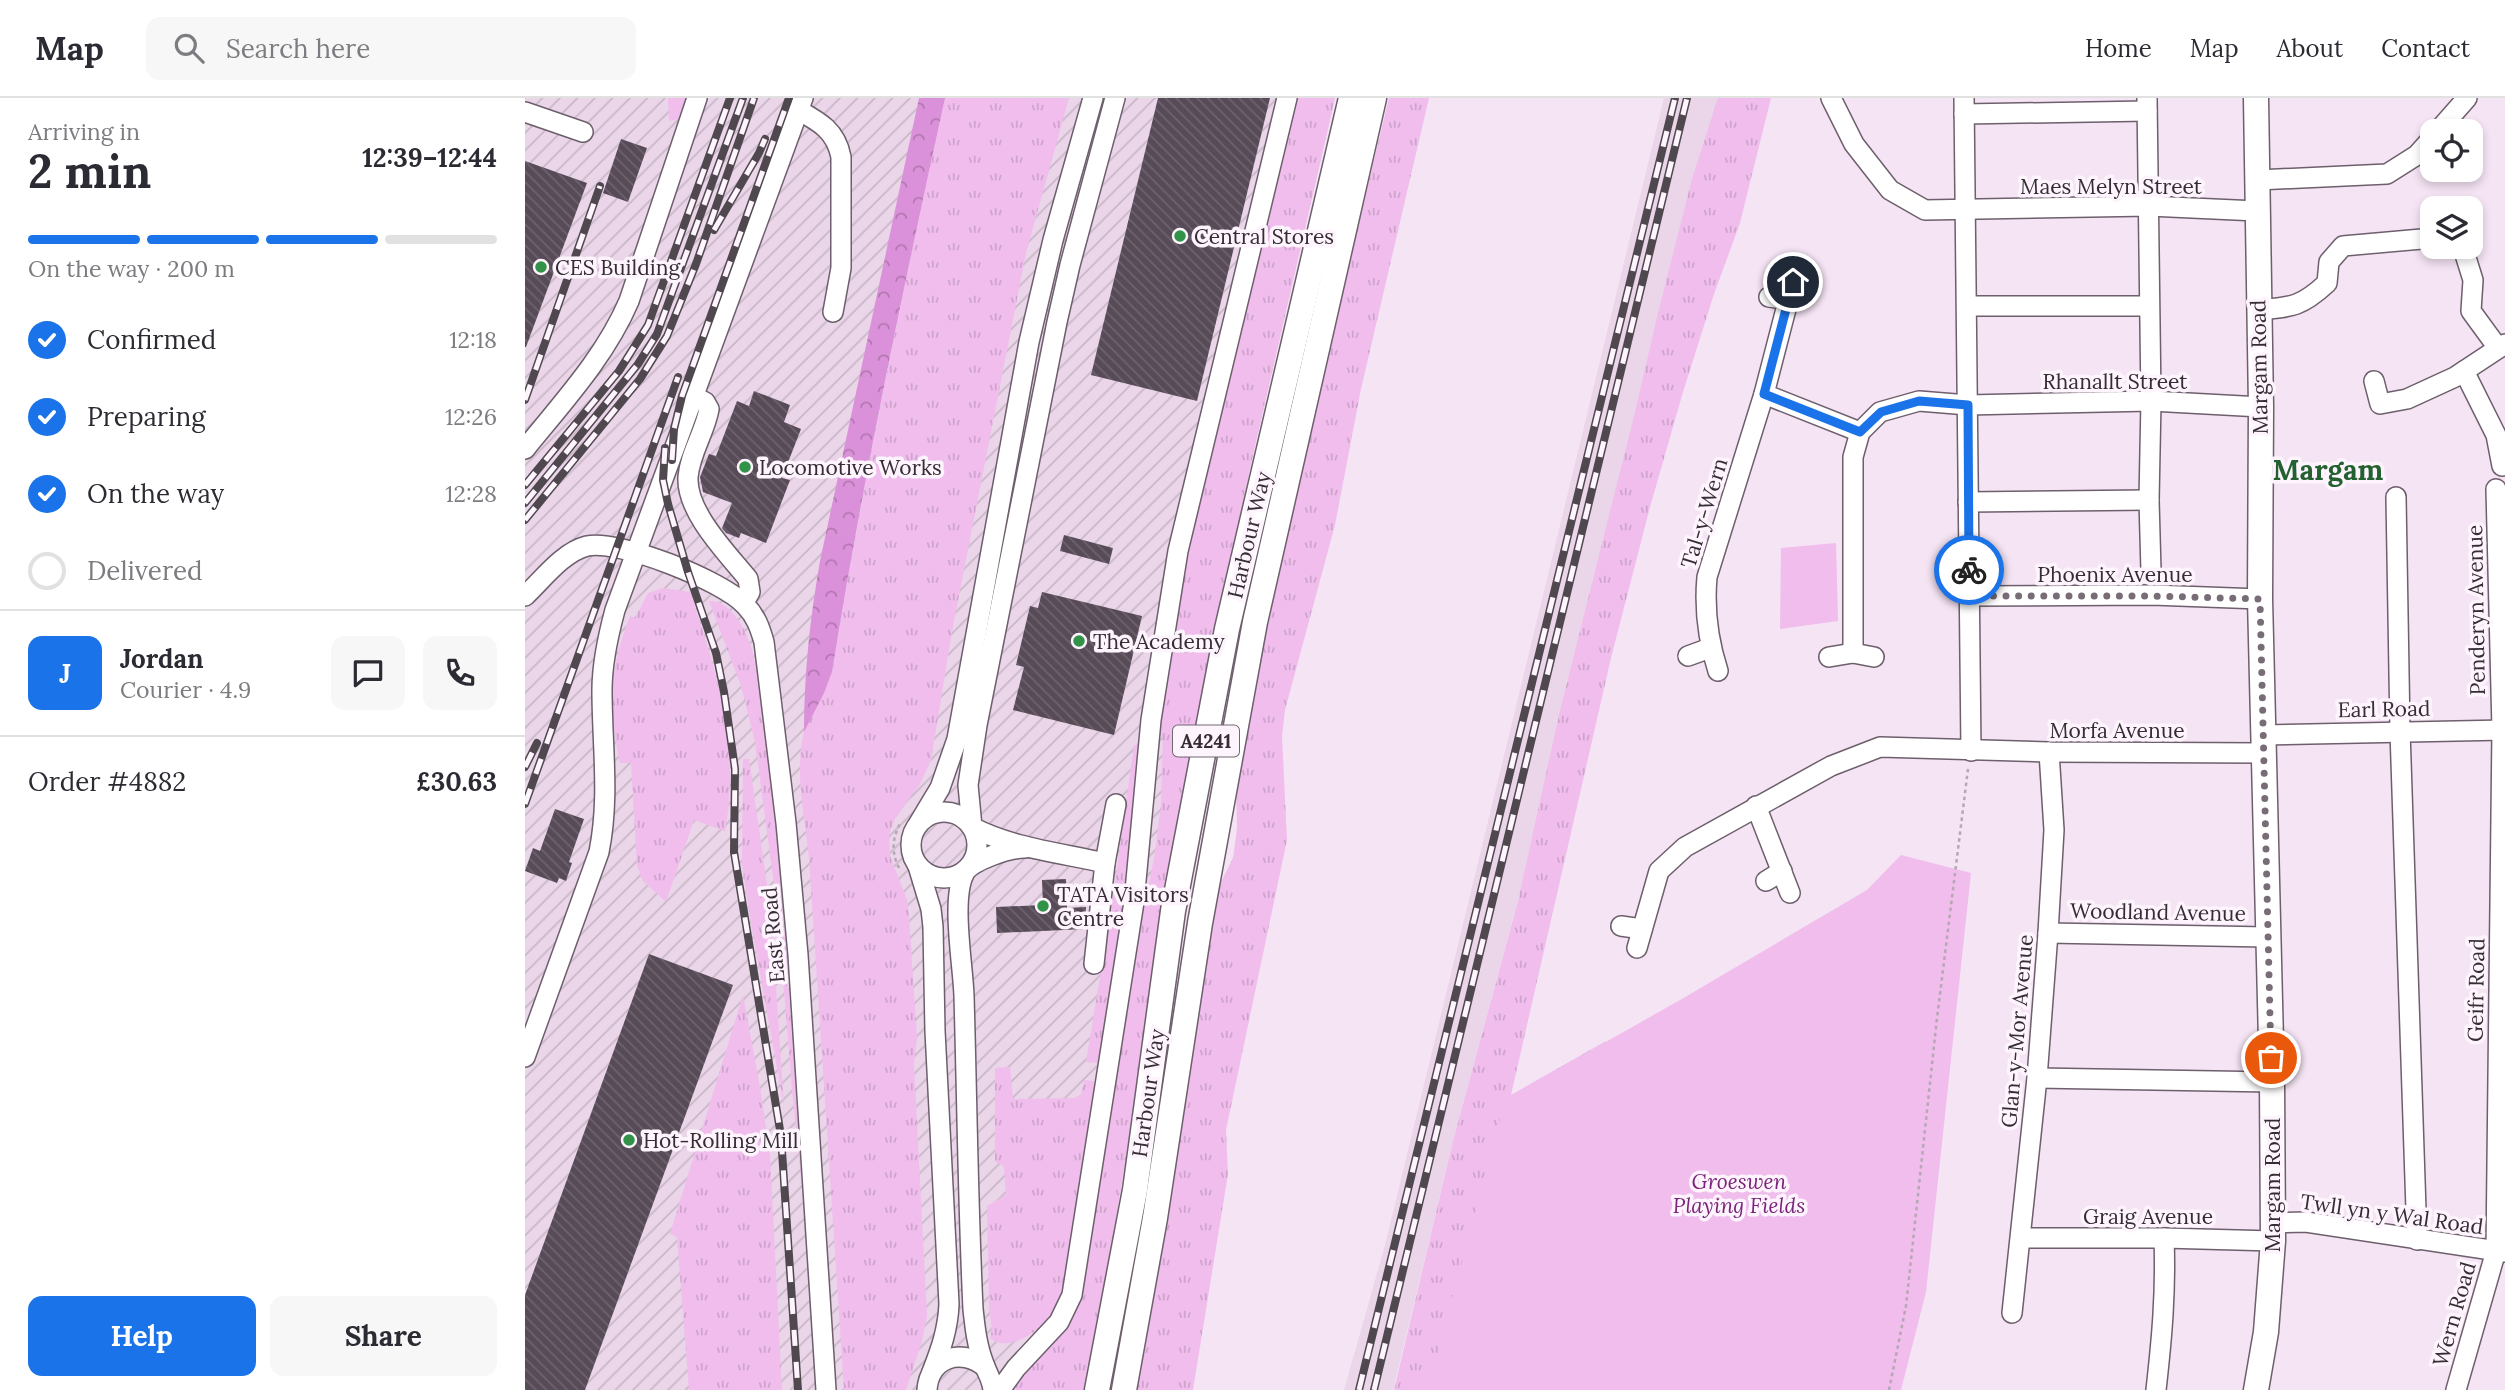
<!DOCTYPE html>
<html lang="en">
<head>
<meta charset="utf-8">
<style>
	body { margin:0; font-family:Lora,serif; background:#f7f7f7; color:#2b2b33; height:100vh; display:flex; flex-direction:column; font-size:26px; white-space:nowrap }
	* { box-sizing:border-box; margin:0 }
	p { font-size:23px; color:#7c7c81 }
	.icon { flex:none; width:38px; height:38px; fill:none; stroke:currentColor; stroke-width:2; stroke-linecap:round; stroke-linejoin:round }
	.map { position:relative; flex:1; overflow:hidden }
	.side { display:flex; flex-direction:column; background:#fff; width:525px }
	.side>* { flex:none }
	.buttons { position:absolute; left:1895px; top:21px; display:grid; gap:14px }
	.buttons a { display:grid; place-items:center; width:63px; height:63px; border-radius:14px; background:#fff; box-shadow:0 4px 10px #0003; font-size:35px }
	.pin { position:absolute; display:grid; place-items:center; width:60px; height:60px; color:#fff; margin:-30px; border:4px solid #fff; border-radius:50%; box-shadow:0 2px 7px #0007 }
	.courier { position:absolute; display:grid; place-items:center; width:70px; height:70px; margin:-35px; border:5px solid #1a73e8; border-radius:50%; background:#fff; color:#222; box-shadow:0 2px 9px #0007 }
	.head em { font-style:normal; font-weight:800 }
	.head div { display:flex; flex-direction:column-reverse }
	.head { display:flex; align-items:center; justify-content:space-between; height:119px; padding:0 28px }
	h1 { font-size:46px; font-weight:800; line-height:52px }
	.bar { display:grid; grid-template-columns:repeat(4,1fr); gap:10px 7px; align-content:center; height:84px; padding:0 28px }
	.bar i { height:9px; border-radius:5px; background:#e1e1e2 }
	.bar .active { background:#1a73e8 }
	.bar p { grid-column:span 4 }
	.line { display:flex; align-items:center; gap:18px; padding:0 28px; border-top:2px solid #e1e1e2 }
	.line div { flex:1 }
	.round { display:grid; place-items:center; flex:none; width:74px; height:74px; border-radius:14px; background:#f7f7f7 }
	ol { padding:0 28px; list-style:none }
	li { display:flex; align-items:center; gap:21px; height:77px }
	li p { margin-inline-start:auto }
	li .icon { padding:7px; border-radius:50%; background:#1a73e8; color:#fff; stroke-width:4 }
	li:last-child { color:#7c7c81 }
	li i { width:38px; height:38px; border:4px solid #e1e1e2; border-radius:50% }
	.button { display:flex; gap:14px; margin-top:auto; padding:14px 28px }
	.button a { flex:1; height:80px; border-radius:14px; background:#1a73e8; color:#fff; font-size:28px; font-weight:800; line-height:80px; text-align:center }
	.button a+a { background:#f7f7f7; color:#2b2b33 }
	header { display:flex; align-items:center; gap:42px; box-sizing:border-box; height:98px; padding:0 35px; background:#fff; border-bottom:2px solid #e1e1e2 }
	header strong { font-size:33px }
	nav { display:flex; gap:38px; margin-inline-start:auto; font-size:24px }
	.search { width:490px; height:63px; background:#f7f7f7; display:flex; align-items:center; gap:18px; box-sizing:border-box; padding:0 24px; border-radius:14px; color:#7c7c81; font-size:26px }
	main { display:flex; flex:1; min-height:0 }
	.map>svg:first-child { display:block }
	.built { fill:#ead5e9 }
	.industrial { fill:url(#industrial-furrows) }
	.grass { fill:url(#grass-tufts) }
	.forest { fill:url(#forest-crowns) }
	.green { fill:#f0bded }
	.building { fill:url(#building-back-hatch) }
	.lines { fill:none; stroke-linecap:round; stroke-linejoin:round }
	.minor-casing { stroke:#6d5f6c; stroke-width:22 }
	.major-casing { stroke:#6d5f6c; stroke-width:27 }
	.path { stroke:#b5a7b4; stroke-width:2.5; stroke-dasharray:3.5 3.5; stroke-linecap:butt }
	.minor { stroke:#fff; stroke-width:19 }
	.major { stroke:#fff; stroke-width:24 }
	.rail-casing { stroke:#50484f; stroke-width:8 }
	.rail { stroke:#fef4fd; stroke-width:5; stroke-dasharray:16; stroke-linecap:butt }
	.done { stroke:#786d77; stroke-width:7; stroke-dasharray:0 12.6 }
	.route { stroke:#1a73e8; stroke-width:9 }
	.poi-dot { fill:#309347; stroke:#fef4fd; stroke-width:2.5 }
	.labels { text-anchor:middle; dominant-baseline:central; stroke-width:7; stroke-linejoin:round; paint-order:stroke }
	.shield { fill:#fef4fd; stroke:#716970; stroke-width:2 }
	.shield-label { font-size:19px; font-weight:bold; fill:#342d33 }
	.street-label { font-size:21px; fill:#342d33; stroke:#fef4fd }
	.poi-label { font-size:21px; fill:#342d33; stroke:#fef4fd; text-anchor:start }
	.park-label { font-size:21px; font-style:italic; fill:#7a237a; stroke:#fef4fd }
	.district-label { font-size:28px; font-weight:bold; fill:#246131; stroke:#fef4fd }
</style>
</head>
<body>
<header>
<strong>Map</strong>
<div class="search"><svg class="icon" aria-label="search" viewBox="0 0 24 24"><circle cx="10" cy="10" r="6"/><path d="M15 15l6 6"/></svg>Search here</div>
<nav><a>Home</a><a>Map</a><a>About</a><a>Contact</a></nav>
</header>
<main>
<section class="side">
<div class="head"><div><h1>2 min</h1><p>Arriving in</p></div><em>12:39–12:44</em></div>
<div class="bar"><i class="active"></i><i class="active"></i><i class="active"></i><i></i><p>On the way · 200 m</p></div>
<ol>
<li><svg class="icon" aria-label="check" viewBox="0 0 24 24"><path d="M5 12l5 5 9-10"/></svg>Confirmed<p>12:18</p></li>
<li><svg class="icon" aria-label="check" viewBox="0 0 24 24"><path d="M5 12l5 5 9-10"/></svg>Preparing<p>12:26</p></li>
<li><svg class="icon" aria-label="check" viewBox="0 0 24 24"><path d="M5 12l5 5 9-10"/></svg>On the way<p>12:28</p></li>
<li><i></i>Delivered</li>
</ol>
<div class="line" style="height:126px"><b class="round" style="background:#1a73e8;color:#fff">J</b><div><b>Jordan</b><p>Courier · 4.9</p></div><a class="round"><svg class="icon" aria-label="chat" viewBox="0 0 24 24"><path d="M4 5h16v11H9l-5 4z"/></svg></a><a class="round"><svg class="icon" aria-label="phone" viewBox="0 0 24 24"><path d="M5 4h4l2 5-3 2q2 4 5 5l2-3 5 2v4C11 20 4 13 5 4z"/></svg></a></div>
<div class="line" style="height:91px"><div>Order #4882</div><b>£30.63</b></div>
<div class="button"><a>Help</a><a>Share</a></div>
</section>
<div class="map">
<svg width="1980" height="1292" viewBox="0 0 1980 1292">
	<defs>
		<pattern id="industrial-furrows" width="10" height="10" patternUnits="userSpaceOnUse" patternTransform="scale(1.75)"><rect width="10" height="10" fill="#ead5e9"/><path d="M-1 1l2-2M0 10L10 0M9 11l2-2" fill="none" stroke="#c9b7c8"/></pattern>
		<pattern id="grass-tufts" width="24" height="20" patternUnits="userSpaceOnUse" patternTransform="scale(1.75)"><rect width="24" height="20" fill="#f0bded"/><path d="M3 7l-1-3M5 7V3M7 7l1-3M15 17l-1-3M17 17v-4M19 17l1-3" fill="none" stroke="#cea3cc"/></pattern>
		<pattern id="forest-crowns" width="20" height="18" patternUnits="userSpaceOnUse" patternTransform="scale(1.75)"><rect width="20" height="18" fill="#db91d9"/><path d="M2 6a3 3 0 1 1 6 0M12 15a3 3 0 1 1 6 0" fill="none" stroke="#b277b1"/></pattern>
		<pattern id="building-back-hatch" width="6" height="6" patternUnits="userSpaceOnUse" patternTransform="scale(1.75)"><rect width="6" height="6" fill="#584b58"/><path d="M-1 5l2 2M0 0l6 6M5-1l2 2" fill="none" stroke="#6d626d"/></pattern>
	</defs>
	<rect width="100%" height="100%" fill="#f5e4f4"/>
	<polygon class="built" points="1139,0 1209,0 928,1043 868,1292 819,1292 860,1147"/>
	<polygon class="industrial" points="0,0 810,0 727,361 681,578 540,1292 0,1292"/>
	<g class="grass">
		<polygon points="143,0 161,0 160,14 157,20 144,23"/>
		<path d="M420,0H544L501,155L428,528L406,662L395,686L370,721L364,736L365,758L383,804L392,939L389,966L402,1218L397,1243L381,1292H319L284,760C280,720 269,674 279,634C283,616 300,594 307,574C339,381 378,191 420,0Z"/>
		<path d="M768,0H810L727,361L681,578L581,1181L559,1292H488C507,1253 545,1238 558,1194L594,939L630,755L636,705L638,639L631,637L673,394Z"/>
		<polygon points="864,0 904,0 836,291 810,427 760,612 757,638 762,742 701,1032 703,1076 668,1292 609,1292 689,819 694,788 708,760 712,730 711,687 725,608 803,253"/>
		<polygon points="1193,0 1246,0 1215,125 1189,196 1158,294 1125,409 1086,560 986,997 1081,943 940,1292 869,1292 928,1043 993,803 1034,617 1110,314 1133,215 1167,81"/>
		<path d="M138,490L165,494C191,570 216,652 200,733L169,722L141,804L118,783L112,768L106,665H95C83,609 84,571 105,518L110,520L123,495Z"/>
		<path d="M184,503C206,502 222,533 227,552C234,577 236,604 239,630C244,669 249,707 252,746C262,861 270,975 277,1090L268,1002L252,809L230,644L216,588Z"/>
		<polygon points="609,647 616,648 608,761 576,965 561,964 587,806"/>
		<polygon points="218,661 224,661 246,815 259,1008 225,820 217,766"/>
		<polygon points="218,897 236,995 245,1057 257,1292 164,1292 152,1139 145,1136"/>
		<path d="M485,969L488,1001L550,1000L556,996L559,982L568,983L571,988L541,1187C531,1213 519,1234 491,1243C481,1246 474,1247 465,1240L467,1232L464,1211L462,1108L481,1097L479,1069L470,1063V970Z"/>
	</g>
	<path class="forest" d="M394,0H420C378,191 338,381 307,574L299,595L279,634C279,576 285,520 295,463Z"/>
	<g class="green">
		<polygon points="1311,445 1313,523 1255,531 1256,450"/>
		<polygon points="1376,757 1446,775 1401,1194 1376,1292 903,1292 980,1001 1155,902 1342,792"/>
	</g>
	<g class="building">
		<polygon points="633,0 745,0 672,303 566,277"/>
		<polygon points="96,41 122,50 103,104 78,95"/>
		<polygon points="0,63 62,85 1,249 0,249"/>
		<polygon points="229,293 265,307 259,324 276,331 257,380 265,382 241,445 216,435 214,440 201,435 197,430 207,405 178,394 175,379 184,356 191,358 212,303 224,308"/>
		<polygon points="539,437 588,450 584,466 535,453"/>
		<polygon points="517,494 617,518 589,637 488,612 499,569 491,567 505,508 513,510"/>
		<polygon points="30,711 59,721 44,764 47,765 41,783 34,780 32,785 0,773 8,750 15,753"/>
		<polygon points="541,781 542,810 561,809 560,831 472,835 471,809 518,807 517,782"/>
		<polygon points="124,856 208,887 60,1292 0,1292 0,1197"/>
	</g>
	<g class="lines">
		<g class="minor-casing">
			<g id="minor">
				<polyline points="1306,0 1329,46 1365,92 1400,112 1624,108 1732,113"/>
				<polyline points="1439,0 1446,653"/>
				<polyline points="1622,0 1626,303 1624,402 1626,473"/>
				<path d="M273,12C295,24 311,33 316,59V170L308,214"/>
				<polyline points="0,14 58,34"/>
				<polyline points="1439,16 1622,13"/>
				<polyline points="1913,33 1942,0"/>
				<polyline points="1733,82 1862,76 1892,57 1908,39"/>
				<polyline points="1934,149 1938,150 1948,182 1946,213 1973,250"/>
				<polyline points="1244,199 1263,202"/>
				<polyline points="1442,208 1624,208"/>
				<path d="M1733,212C1767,209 1776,209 1802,185L1804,164L1818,148L1908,140"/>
				<polyline points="1939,273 1971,337 1977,368"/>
				<polyline points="1849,283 1855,306 1882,301 1930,279 1980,246"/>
				<polyline points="1239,296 1335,334"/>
				<path d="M168,298L180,304L184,311C180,334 165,355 163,379C161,414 202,455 223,481L225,494L219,504"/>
				<path d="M0,351C38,304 80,259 104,203L172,0"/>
				<polyline points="1871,399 1875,633 1892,1142"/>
				<polyline points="1443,404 1624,402"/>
				<path d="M0,498C18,481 38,454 62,448C94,441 198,483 220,507C231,518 235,530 239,544L261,725L273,857L301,1292"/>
				<polyline points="1444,498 1627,497 1735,501"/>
				<polyline points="1328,555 1328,359 1335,334 1355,314 1394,303 1443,307 1626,303 1736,309"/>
				<polyline points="1163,558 1185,550"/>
				<polyline points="1304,559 1328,555 1349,559"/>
				<path d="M1193,573C1183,542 1179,512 1182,479L1239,296L1268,184"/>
				<polyline points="1739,637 1980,632"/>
				<polyline points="1231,708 1265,795"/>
				<circle cx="419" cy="747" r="33"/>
				<polyline points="394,725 415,690 432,641 504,244 528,142 568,0"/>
				<path d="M580,765C537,755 487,750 447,729L443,687L452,627L532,224L545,167L590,0"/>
				<path d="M393,768L406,811L408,829L410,933L424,1206C423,1231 416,1251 407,1274"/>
				<polyline points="1241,783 1257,773"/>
				<polyline points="1096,828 1117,831"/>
				<polyline points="1523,835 1742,839"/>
				<polyline points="1112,850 1134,773 1160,749 1306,668 1355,649 1524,654 1738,655"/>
				<polyline points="569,866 580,765 591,706"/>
				<path d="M0,959L74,754C85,699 77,648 77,592C77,565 83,538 90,512L278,0"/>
				<polyline points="1512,980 1747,984"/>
				<polyline points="1748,1125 1781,1124 1980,1154"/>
				<polyline points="1496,1140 1639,1140 1748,1143"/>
				<polyline points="1487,1215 1512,980 1523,835 1529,732 1524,654"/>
				<path d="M402,1292C404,1260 436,1249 460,1269"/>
				<path d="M468,1292C467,1281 462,1275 459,1266C452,1248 450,1230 448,1211C443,1107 442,1002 439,898C438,867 426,802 439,776C445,762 486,750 500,750"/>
				<polyline points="475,1292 491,1270 534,1224 547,1197 609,804 626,622 653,453 762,0"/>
				<path d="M1631,1292C1637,1239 1641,1194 1639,1140"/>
				<polyline points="1931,1292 1971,1153 1977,632 1971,391"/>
			</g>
		</g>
		<g class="major-casing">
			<g id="major">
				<polyline points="572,1292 610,1092 648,813 702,531 826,0"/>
				<polyline points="599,1292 630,1120 675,825 730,524 849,0"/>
				<polyline points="1731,1292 1741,1234 1748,1143 1747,984 1735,501 1736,309 1731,0"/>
			</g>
		</g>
		<g class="path">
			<path d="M374,770C366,754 367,740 376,724"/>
			<polyline points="1364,1292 1381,1208 1412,920 1443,671"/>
		</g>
		<use href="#minor" class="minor"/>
		<use href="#major" class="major"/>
		<g class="rail-casing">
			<g id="rail">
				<polyline points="189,132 234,55 240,41"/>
				<polyline points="0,302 75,88"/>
				<polyline points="140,350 138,382 143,406 163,474 191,555 199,594 210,671 209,754 256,1038 273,1292"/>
				<polyline points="147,362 149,331 157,298 264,0"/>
				<polyline points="0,387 94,273 123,227 205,0"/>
				<polyline points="0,405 113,266 132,236 218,0"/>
				<polyline points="0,422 115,281 142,238 171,166 229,0"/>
				<polyline points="0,669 12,645"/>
				<polyline points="0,706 153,279"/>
				<polyline points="834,1292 1150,0"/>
				<polyline points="849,1292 1162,0"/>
			</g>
		</g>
		<use href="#rail" class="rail"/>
	</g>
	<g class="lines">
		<polyline class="done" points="1444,472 1444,498 1627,498 1735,501 1746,960"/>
		<polyline class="route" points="1268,184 1239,296 1335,334 1356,314 1394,303 1443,307 1444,472"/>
	</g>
	<g class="poi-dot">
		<circle cx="655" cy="138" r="7"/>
		<circle cx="16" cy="169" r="7"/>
		<circle cx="220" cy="369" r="7"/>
		<circle cx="554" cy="543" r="7"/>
		<circle cx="518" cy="808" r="7"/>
		<circle cx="104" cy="1042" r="7"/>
	</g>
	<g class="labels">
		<rect class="shield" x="648" y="627.5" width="66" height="31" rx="5"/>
		<g class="shield-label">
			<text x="681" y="643">A4241</text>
		</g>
		<g class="street-label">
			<text x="1586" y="88">Maes Melyn Street</text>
			<text transform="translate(1734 269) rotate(-91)">Margam Road</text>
			<text x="1590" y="283">Rhanallt Street</text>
			<text transform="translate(1179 415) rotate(-73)">Tal-y-Wern</text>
			<text transform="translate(724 437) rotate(-77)">Harbour Way</text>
			<text x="1590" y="476">Phoenix Avenue</text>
			<text transform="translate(1951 512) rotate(-91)">Penderyn Avenue</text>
			<text transform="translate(1859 611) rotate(-1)">Earl Road</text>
			<text x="1592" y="632">Morfa Avenue</text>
			<text transform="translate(1633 814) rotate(1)">Woodland Avenue</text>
			<text transform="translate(248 837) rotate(-95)">East Road</text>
			<text transform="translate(1951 892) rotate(-89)">Geifr Road</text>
			<text transform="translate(1492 933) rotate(-85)">Glan-y-Mor Avenue</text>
			<text transform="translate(623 995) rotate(-82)">Harbour Way</text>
			<text transform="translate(1747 1087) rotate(-90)">Margam Road</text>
			<text transform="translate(1867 1116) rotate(8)">Twll yn y Wal Road</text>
			<text x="1623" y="1118">Graig Avenue</text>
			<text transform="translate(1929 1216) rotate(-74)">Wern Road</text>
		</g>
		<g class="poi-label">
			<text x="669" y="138">Central Stores</text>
			<text x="30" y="169">CES Building</text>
			<text x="234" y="369">Locomotive Works</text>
			<text x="568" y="543">The Academy</text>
			<text x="532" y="796">TATA Visitors<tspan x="532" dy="24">Centre</tspan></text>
			<text x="118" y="1042">Hot-Rolling Mill</text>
		</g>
		<g class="park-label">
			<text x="1214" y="1083">Groeswen<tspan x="1214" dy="24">Playing Fields</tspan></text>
		</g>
		<g class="district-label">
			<text x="1803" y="372">Margam</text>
		</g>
	</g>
</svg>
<div class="buttons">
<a><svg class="icon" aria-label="locate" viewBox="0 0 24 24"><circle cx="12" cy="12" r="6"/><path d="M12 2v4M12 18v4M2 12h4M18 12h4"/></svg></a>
<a><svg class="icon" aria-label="layers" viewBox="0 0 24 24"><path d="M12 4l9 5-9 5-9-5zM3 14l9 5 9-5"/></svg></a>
</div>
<div class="pin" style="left:1746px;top:960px;background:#ea580c"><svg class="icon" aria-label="bag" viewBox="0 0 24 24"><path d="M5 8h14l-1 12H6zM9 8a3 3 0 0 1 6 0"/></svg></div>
<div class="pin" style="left:1268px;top:184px;background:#1f2937"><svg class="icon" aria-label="home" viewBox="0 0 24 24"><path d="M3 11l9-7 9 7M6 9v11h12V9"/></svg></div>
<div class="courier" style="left:1444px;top:472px"><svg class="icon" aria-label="bike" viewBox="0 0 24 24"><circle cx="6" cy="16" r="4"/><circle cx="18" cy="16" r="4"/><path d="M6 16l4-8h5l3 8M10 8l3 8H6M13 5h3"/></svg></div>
</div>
</main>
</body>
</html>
